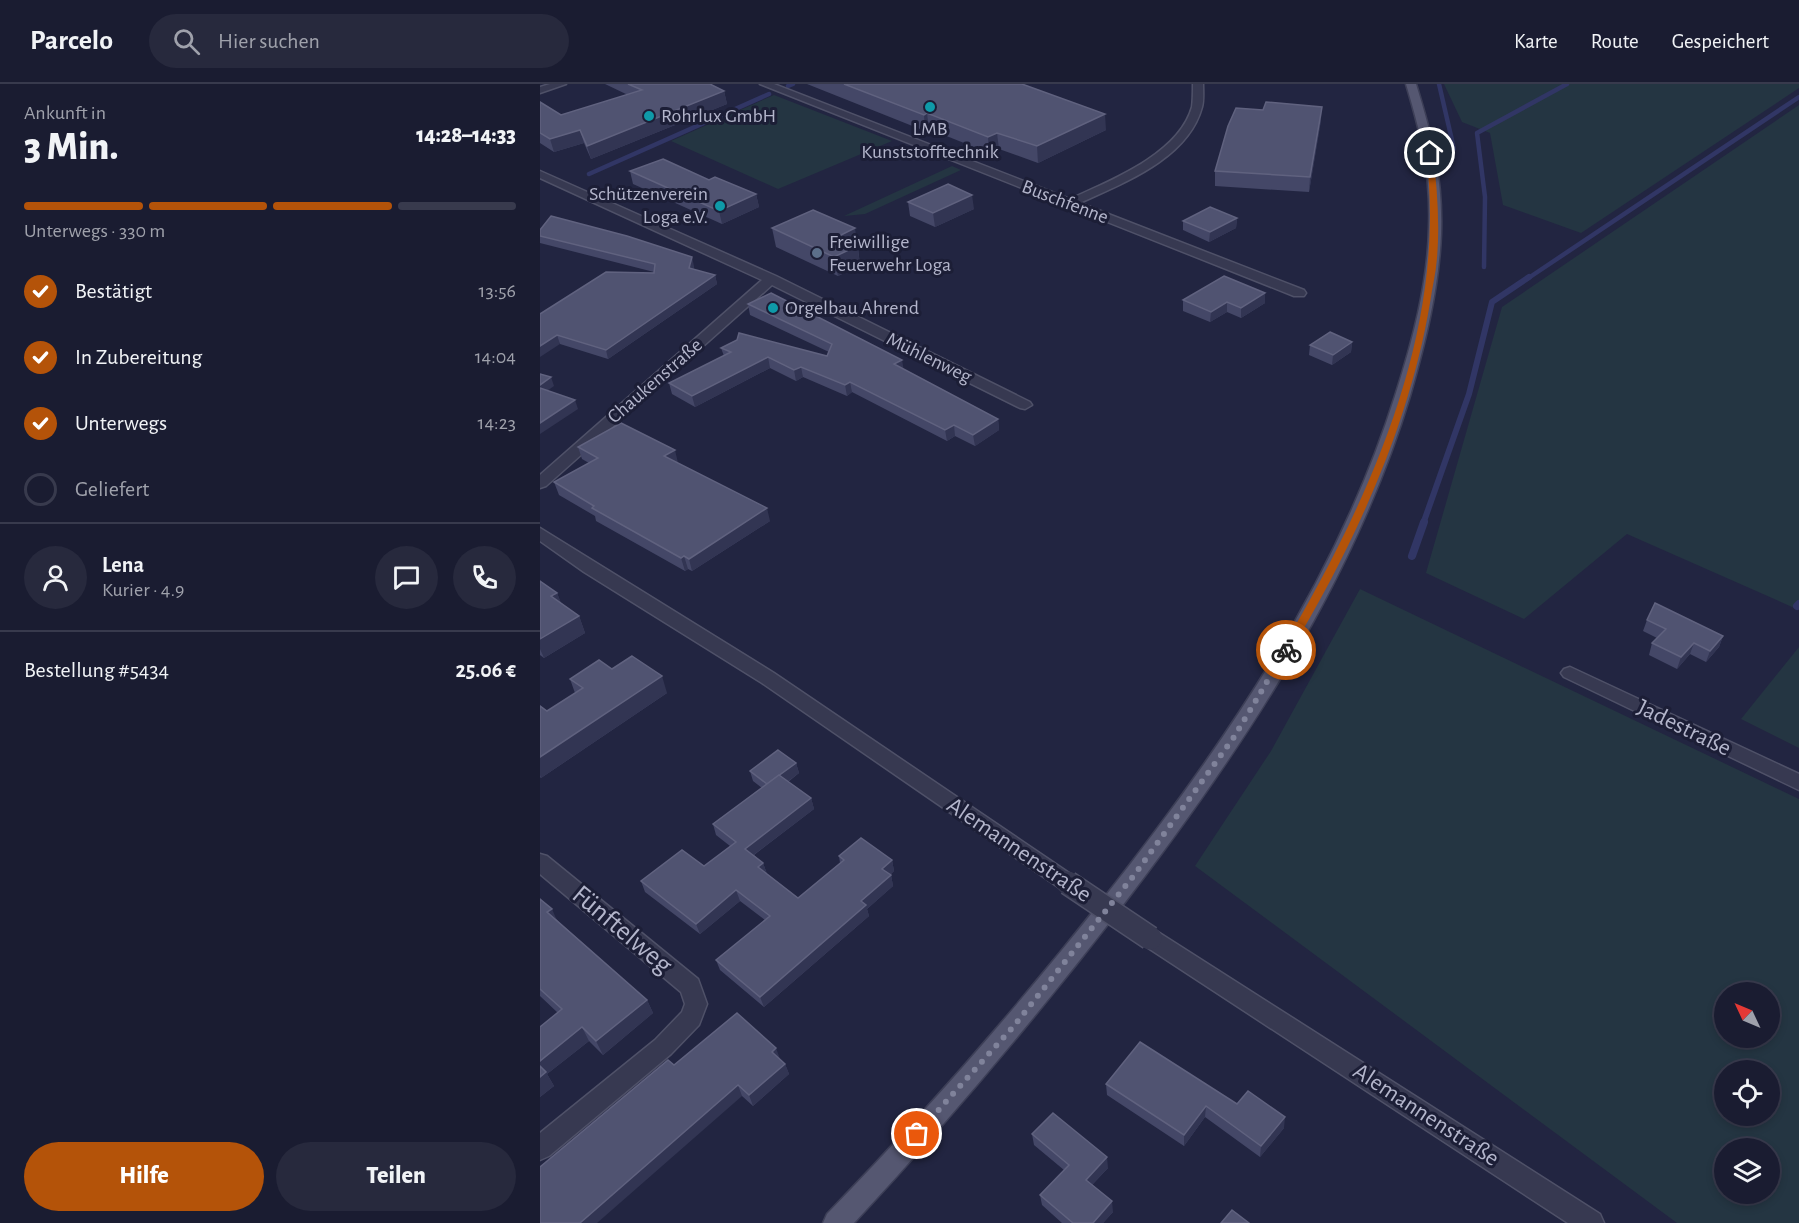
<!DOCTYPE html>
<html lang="de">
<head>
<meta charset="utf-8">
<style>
	body { margin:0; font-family:"Alegreya Sans",sans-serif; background:#27293d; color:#f1f3f6; height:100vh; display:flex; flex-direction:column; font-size:22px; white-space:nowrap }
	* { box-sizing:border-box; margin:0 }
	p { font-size:20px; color:#9fa1ab }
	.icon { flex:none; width:33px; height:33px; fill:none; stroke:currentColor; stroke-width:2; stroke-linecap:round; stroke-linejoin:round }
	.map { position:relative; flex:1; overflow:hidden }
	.details { display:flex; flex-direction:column; background:#1a1c31; width:540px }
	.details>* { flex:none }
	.needle { width:39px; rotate:314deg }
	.controls { position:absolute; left:1174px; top:898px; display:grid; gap:12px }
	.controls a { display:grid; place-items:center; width:66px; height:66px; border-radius:50%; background:#1a1c31; box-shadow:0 3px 9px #0003,0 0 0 2px #383a4d; font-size:30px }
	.pin { position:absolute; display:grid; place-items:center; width:51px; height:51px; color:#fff; margin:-26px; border:3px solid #fff; border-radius:50%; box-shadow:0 2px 6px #0007 }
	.courier { position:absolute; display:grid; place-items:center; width:60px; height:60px; margin:-30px; border:4px solid #b45309; border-radius:50%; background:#fff; color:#222; box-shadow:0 2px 8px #0007 }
	.overview em { font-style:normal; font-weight:800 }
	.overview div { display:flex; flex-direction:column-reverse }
	.overview { display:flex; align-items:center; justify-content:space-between; height:102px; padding:0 24px }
	h1 { font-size:39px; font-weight:800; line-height:45px }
	.bar { display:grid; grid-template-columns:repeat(4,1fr); gap:9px 6px; align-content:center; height:72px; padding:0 24px }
	.bar i { height:8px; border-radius:4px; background:#383a4d }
	.bar .current { background:#b45309 }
	.bar p { grid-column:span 4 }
	.line { display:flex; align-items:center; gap:15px; padding:0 24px; border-top:2px solid #383a4d }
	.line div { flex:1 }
	.round { display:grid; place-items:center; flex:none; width:63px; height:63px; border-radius:32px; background:#27293d }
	ol { padding:0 24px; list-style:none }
	li { display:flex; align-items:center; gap:18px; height:66px }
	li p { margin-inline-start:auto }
	li .icon { padding:6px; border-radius:50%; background:#b45309; color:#fff; stroke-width:4 }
	li:last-child { color:#9fa1ab }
	li i { width:33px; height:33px; border:3px solid #383a4d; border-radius:50% }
	.cta { display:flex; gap:12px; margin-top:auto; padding:12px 24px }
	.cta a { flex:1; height:69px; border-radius:36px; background:#b45309; color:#fff; font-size:24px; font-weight:800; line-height:69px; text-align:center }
	.cta a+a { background:#27293d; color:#f1f3f6 }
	header { display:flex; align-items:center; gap:36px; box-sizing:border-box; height:84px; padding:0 30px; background:#1a1c31; border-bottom:2px solid #383a4d }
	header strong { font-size:28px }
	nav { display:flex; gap:33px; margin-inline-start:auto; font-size:21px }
	.search { width:420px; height:54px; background:#27293d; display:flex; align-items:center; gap:15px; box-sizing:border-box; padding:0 21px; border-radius:33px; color:#9fa1ab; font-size:22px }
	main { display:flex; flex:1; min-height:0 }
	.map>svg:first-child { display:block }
	.green { fill:#243542; fill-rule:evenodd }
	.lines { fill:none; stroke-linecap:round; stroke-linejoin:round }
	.stream-far2 { stroke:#313665; stroke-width:4.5 }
	.stream-far1 { stroke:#313665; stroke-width:6 }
	.stream { stroke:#313665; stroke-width:8 }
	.minor-casing { stroke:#4f5168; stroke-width:3 }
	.primary-casing { stroke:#3d3f57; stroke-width:3 }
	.minor { fill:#373951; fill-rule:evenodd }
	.primary { fill:#555771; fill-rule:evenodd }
	.minor-bridge-casing { stroke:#4f5168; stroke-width:26; stroke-linecap:butt }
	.minor-bridge { stroke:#373951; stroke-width:23 }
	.wall { fill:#444767 }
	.shaded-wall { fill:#323553 }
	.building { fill:#505371; stroke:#60627f; stroke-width:1.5 }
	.route { fill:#b45309 }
	.done { stroke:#80839b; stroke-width:6; stroke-dasharray:0 10.8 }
	.culture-dot { fill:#0f9aa8; stroke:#1c1e36; stroke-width:2 }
	.service-dot { fill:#5c6f8a; stroke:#1c1e36; stroke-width:2 }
	.labels { text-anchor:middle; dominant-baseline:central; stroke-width:6; stroke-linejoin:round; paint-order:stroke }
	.far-poi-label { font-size:20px; fill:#b3b5cb; stroke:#1c1e36; text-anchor:start }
	.far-street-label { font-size:20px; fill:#b3b5cb; stroke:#1c1e36 }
	.street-label { font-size:24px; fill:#b3b5cb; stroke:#1c1e36 }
	.near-street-label { font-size:28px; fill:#b3b5cb; stroke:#1c1e36 }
</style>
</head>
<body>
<header>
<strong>Parcelo</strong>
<div class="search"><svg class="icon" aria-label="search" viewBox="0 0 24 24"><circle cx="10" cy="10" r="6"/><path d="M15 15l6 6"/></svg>Hier suchen</div>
<nav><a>Karte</a><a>Route</a><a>Gespeichert</a></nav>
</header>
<main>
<section class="details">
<div class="overview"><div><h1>3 Min.</h1><p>Ankunft in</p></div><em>14:28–14:33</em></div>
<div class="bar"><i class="current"></i><i class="current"></i><i class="current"></i><i></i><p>Unterwegs · 330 m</p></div>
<ol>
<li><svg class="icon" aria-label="check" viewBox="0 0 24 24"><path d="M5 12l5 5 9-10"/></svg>Bestätigt<p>13:56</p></li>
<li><svg class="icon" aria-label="check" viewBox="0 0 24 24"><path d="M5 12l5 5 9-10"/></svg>In Zubereitung<p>14:04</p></li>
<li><svg class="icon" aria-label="check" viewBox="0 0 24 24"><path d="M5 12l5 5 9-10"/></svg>Unterwegs<p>14:23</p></li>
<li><i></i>Geliefert</li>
</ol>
<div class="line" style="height:108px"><a class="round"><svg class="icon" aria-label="person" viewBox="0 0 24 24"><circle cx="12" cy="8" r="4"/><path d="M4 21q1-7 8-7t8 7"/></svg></a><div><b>Lena</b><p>Kurier · 4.9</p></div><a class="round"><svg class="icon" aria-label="chat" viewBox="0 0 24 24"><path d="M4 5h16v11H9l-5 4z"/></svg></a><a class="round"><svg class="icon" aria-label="phone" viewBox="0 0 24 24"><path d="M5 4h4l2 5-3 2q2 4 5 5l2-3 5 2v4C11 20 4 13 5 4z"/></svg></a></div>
<div class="line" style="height:78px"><div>Bestellung #5434</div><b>25.06 €</b></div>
<div class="cta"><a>Hilfe</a><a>Teilen</a></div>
</section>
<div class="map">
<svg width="1259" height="1139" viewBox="0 0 1259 1139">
	<rect width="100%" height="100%" fill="#222541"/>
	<g class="green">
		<polygon points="904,0 1259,0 1259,4 1041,149 963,121 950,49 922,38"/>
		<polygon points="234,11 352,57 238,105 131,57"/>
		<polygon points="1259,21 1259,526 1087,450 984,535 886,489 962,223"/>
		<polygon points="412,82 421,86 325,130 304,132"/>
		<path d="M820,505L1259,715V1139H1137L655,782L731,667ZM1185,909H1230V954H1185ZM1185,987H1230V1032H1185ZM1185,1065H1230V1110H1185Z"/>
		<polygon points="1259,563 1259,664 1201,635"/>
	</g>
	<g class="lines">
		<g class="stream-far2">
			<polyline points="899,0 914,65"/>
			<polyline points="248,2 253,0"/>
			<polyline points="49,90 229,10"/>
			<polyline points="944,183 945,113 937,49 1027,0"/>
			<polyline points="987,195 1259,13"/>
		</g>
		<polyline class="stream-far1" points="883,440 929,310 952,218 989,193"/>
		<g class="stream">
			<polyline points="872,472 884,438"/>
			<polyline points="1257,522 1259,520"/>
		</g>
		<g class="minor-casing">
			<g id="minor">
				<polygon points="10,0 26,0 0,9 0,3"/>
				<path d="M220,0H234L530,115C570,97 639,70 652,23C653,16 653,7 653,0H663C663,7 664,16 662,23C648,75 583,99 540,119L764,206L766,209L764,212H754Z"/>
				<polygon points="0,87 236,192 490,318 492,321 485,325 480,324 232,201 6,402 0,404 0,391 222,196 0,94"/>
				<polygon points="0,444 234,589 535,793 539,799 535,805 528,807 521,805 222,599 44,488 0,457"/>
				<polygon points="1030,583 1259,690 1259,706 1024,593 1021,589 1024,585"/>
				<polygon points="0,770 7,772 158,895 167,920 159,941 131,970 9,1072 0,1076 0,1049 115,956 142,928 145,920 141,908 0,790"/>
				<polygon points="610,845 618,848 1060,1130 1064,1139 1028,1139 602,860 599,854 602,848"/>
			</g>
		</g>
		<g class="primary-casing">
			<path id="primary" d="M866,0H876C892,52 903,94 901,150C899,204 885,260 870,312C812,504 697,673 576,830C493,937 406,1040 314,1139H283L287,1130C384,1030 476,925 563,815C683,663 796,499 855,312C872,259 888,200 889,143C891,90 881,50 866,0Z"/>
		</g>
		<use href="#minor" class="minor"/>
		<use href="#primary" class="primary"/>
		<g class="minor-bridge-casing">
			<polyline id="minor-bridge" points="528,799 610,854"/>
		</g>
		<use href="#minor-bridge" class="minor-bridge"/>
	</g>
	<g class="wall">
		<polygon points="65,0 170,0 184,7 187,20 51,75 44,59 14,68 0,59 0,18 21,31 88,11"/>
		<polygon points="267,0 482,0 566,46 498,79 459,65 449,69 389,45 385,47"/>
		<polygon points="781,36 769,108 675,102 675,87"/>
		<polygon points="90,87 169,96 216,110 219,123 182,140 93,100"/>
		<polygon points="368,118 434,125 395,143 370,132"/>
		<polygon points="697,134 696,144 669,158 643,146 643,137"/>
		<polygon points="232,144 318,164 320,181 298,192 236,163"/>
		<polygon points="0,146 154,182 153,186 175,191 177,200 68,275 20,260 0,230 114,188 0,159"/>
		<polygon points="643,216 725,219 701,234 687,228 670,238 643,227"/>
		<polygon points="208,220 363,285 458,335 459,346 435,362 415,352 407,357 312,308 307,312 263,293 256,297 230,284 155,323 132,310 129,299 184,272 181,264 287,272 289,268 210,231"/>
		<polygon points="812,258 811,268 792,281 769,271 770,261"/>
		<polygon points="38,363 138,379 230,437 152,487 148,485 145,487 56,437 55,432 19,411 14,398 49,379 42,375"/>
		<polygon points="0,497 17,509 21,520 39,532 45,549 4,574 0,571"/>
		<polygon points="1107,536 1183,552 1179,563 1166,578 1150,570 1137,585 1109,571 1112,559 1117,554 1103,547"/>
		<polygon points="72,585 127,609 1,694 0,693 0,622 7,627 35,609 30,595"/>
		<polygon points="256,679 259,689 248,698 271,714 274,725 214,771 223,779 227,790 258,814 300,779 299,772 352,776 354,787 350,791 351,791 353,802 327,825 329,832 224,923 180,886 176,876 225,836 200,817 160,850 105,808 101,797 164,782 190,762 176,751 173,740 222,704 213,697 210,687"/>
		<polygon points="0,815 18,837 107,916 113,929 63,971 49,957 7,990 14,1002 0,1013 0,943 18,929 0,912"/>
		<polygon points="240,975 245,980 249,990 213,1022 202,1012 134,981"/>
		<polygon points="566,1000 697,1020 744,1044 720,1073 665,1033 644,1062 567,1011"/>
		<polygon points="492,1050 568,1084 552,1101 573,1128 563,1139 522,1139 502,1121 500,1111 524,1086 494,1061"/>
	</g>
	<g class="shaded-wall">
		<polygon points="184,7 187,20 51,75 47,62"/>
		<polygon points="782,23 781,36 769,108 770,93"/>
		<polygon points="387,29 389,45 385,47 384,31"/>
		<polygon points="565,30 566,46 498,79 497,62"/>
		<polygon points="40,46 44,59 14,68 10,55"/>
		<polygon points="457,49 459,65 449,69 448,53"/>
		<polygon points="216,110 219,123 182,140 179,127"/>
		<polygon points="432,111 434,125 395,143 393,129"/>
		<polygon points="697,134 696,144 669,158 670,148"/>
		<polygon points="315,144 320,181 298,192 294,173 297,153"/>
		<polygon points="152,173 154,182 151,193 149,184"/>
		<polygon points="175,191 177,200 68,275 66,266"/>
		<polygon points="725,209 725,219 701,234 701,224"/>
		<polygon points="687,218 687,228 670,238 671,228"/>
		<polygon points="17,251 20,260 0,273 0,262"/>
		<polygon points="812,258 811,268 792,281 793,271"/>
		<polygon points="228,273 230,284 155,323 152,312"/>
		<polygon points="362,276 364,287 354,280"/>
		<polygon points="261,283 263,293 256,297 254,286"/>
		<polygon points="11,293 14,302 0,312 0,301"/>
		<polygon points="310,298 312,308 307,312 305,301"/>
		<polygon points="35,316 38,325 0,350 0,339"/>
		<polygon points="458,335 459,346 435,362 433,351"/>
		<polygon points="414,341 415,352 407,357 405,346"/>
		<polygon points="135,366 138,379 128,385 124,372"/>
		<polygon points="227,424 230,437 152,487 149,475"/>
		<polygon points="144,472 148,485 145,487 141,474"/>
		<polygon points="17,509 24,526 11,512"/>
		<polygon points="39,532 45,549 4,574 0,565 0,555"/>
		<polygon points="1183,552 1179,563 1166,578 1170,567"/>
		<polygon points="1154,559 1150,570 1137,585 1141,573"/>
		<polygon points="122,592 127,609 1,694 0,691 0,673"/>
		<polygon points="256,679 259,689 231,710 228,700"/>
		<polygon points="271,714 274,725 208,775 205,765"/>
		<polygon points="352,776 354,787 344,795 342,785"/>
		<polygon points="223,779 227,790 218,783"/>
		<polygon points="351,791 353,802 327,825 329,832 224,923 220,913 321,817"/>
		<polygon points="196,806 200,817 160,850 156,840"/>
		<polygon points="12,825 18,839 7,828"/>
		<polygon points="107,916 113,929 63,971 56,957"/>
		<polygon points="42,943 49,957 7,990 14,1002 0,1013 0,977"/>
		<polygon points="236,964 240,975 236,978 232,968"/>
		<polygon points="245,980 249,990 213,1022 209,1011"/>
		<polygon points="198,1001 202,1012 57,1139 40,1139"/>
		<polygon points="666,1022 665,1033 644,1062 644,1051"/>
		<polygon points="745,1033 744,1044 720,1073 721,1062"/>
		<polygon points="567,1073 568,1084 547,1106 546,1096"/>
		<polygon points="572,1117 573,1128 563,1139 553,1139"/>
	</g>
	<g class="building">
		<polygon points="88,0 170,0 184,7 47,62 40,46 10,55 0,49 0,18 21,31 102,6"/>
		<polygon points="304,0 482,0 565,30 497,62 457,49 448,53 387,29 384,31"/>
		<polygon points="726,18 782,23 770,93 675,87 688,42 696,24 723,26"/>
		<polygon points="123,75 169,96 175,93 216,110 179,127 90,87"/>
		<polygon points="408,100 432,111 393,129 368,118"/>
		<polygon points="670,123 697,134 670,148 643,137"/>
		<polygon points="273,126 315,144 297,153 317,162 294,173 232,144"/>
		<polygon points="11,132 87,152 152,173 149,184 175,191 66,266 17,251 0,262 0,230 66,188 114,189 115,180 0,152 0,146"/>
		<polygon points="684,192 725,209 701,224 687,218 671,228 643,216"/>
		<polygon points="231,209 362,276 354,280 458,335 433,351 414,341 405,346 310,298 305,301 261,283 254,286 228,273 152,312 129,299 191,268 181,264 197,256 199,249 287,272 292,260 208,220"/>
		<polygon points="790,248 812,258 793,271 770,261"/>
		<polygon points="0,290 11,293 0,301"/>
		<polygon points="0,304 35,316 0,339"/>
		<polygon points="81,339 135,366 124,372 227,424 149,475 144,472 141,474 52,424 54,422 14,398 58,374 38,363"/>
		<polygon points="0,497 17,509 11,512 39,532 0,555"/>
		<polygon points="1115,519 1183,552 1170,567 1154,559 1141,573 1112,559 1126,545 1107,536"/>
		<polygon points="92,572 122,592 0,673 0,622 7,627 43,604 30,595 59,576 72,585"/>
		<polygon points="238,666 256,679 227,700 210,687"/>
		<polygon points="239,691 271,714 205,765 223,779 218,783 258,814 304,776 299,772 321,754 352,776 342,785 351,791 321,817 326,821 220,913 176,876 230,832 196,806 156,840 101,797 142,766 164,782 196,758 173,740"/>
		<polygon points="0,815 12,825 7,828 107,916 56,957 42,943 0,977 0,943 22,925 0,905"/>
		<polygon points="197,929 236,964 232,968 245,980 209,1011 198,1001 40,1139 0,1139 0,1083 128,976 134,981"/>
		<polygon points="600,958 697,1020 708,1007 745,1033 721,1062 666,1022 644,1051 566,1000"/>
		<polygon points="0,982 6,988 0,993"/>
		<polygon points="513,1029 567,1073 546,1096 572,1117 553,1139 533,1139 500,1111 529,1081 492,1050"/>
		<polygon points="692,1126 709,1139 681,1139"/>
	</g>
	<path class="route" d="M890,68L893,69C897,104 900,139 897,174C896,189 892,204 890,219C869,343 814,461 750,568H743L741,566C829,418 909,245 886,69Z"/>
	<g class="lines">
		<polyline class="done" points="377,1050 473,943 595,790 694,653 746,566"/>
	</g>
	<g class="culture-dot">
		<circle cx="390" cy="23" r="6"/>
		<circle cx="109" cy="32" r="6"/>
		<circle cx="180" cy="122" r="6"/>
		<circle cx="233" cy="224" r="6"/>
	</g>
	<circle class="service-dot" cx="277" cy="169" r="6"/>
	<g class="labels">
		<g class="far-poi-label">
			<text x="121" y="32">Rohrlux GmbH</text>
			<text x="390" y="45" text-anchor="middle">LMB<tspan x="390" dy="23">Kunststofftechnik</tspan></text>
			<text x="168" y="110" text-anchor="end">Schützenverein<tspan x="168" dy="23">Loga e.V.</tspan></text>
			<text x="289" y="158">Freiwillige<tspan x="289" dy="23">Feuerwehr Loga</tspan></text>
			<text x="245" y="224">Orgelbau Ahrend</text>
		</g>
		<g class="far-street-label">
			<text transform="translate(525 118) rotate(21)">Buschfenne</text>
			<text transform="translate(389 274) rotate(26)">Mühlenweg</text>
			<text transform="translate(115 297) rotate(-41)">Chaukenstraße</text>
		</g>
		<g class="street-label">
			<text transform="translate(1144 644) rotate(26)">Jadestraße</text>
			<text transform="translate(479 766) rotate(34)">Alemannenstraße</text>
			<text transform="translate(886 1031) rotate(33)">Alemannenstraße</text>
		</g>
		<g class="near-street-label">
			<text transform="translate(82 846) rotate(40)">Fünftelweg</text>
		</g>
	</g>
</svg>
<div class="controls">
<a><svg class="needle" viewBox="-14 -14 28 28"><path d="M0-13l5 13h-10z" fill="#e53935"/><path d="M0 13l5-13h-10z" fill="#9fa1ab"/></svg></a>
<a><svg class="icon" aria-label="locate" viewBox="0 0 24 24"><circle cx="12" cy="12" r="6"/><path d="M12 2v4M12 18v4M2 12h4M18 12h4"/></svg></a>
<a><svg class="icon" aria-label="layers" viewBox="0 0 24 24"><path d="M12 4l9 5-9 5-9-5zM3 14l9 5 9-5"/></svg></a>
</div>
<div class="pin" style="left:377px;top:1050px;background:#ea580c"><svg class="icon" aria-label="bag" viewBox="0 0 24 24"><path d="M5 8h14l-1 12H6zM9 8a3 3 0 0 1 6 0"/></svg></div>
<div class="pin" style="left:890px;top:69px;background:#1f2937"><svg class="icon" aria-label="home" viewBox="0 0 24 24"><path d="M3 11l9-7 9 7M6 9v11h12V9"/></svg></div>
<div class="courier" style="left:746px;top:566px"><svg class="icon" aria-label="bike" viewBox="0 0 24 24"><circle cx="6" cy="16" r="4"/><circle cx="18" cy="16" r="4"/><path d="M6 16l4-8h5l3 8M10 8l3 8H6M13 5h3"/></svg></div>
</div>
</main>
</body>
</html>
